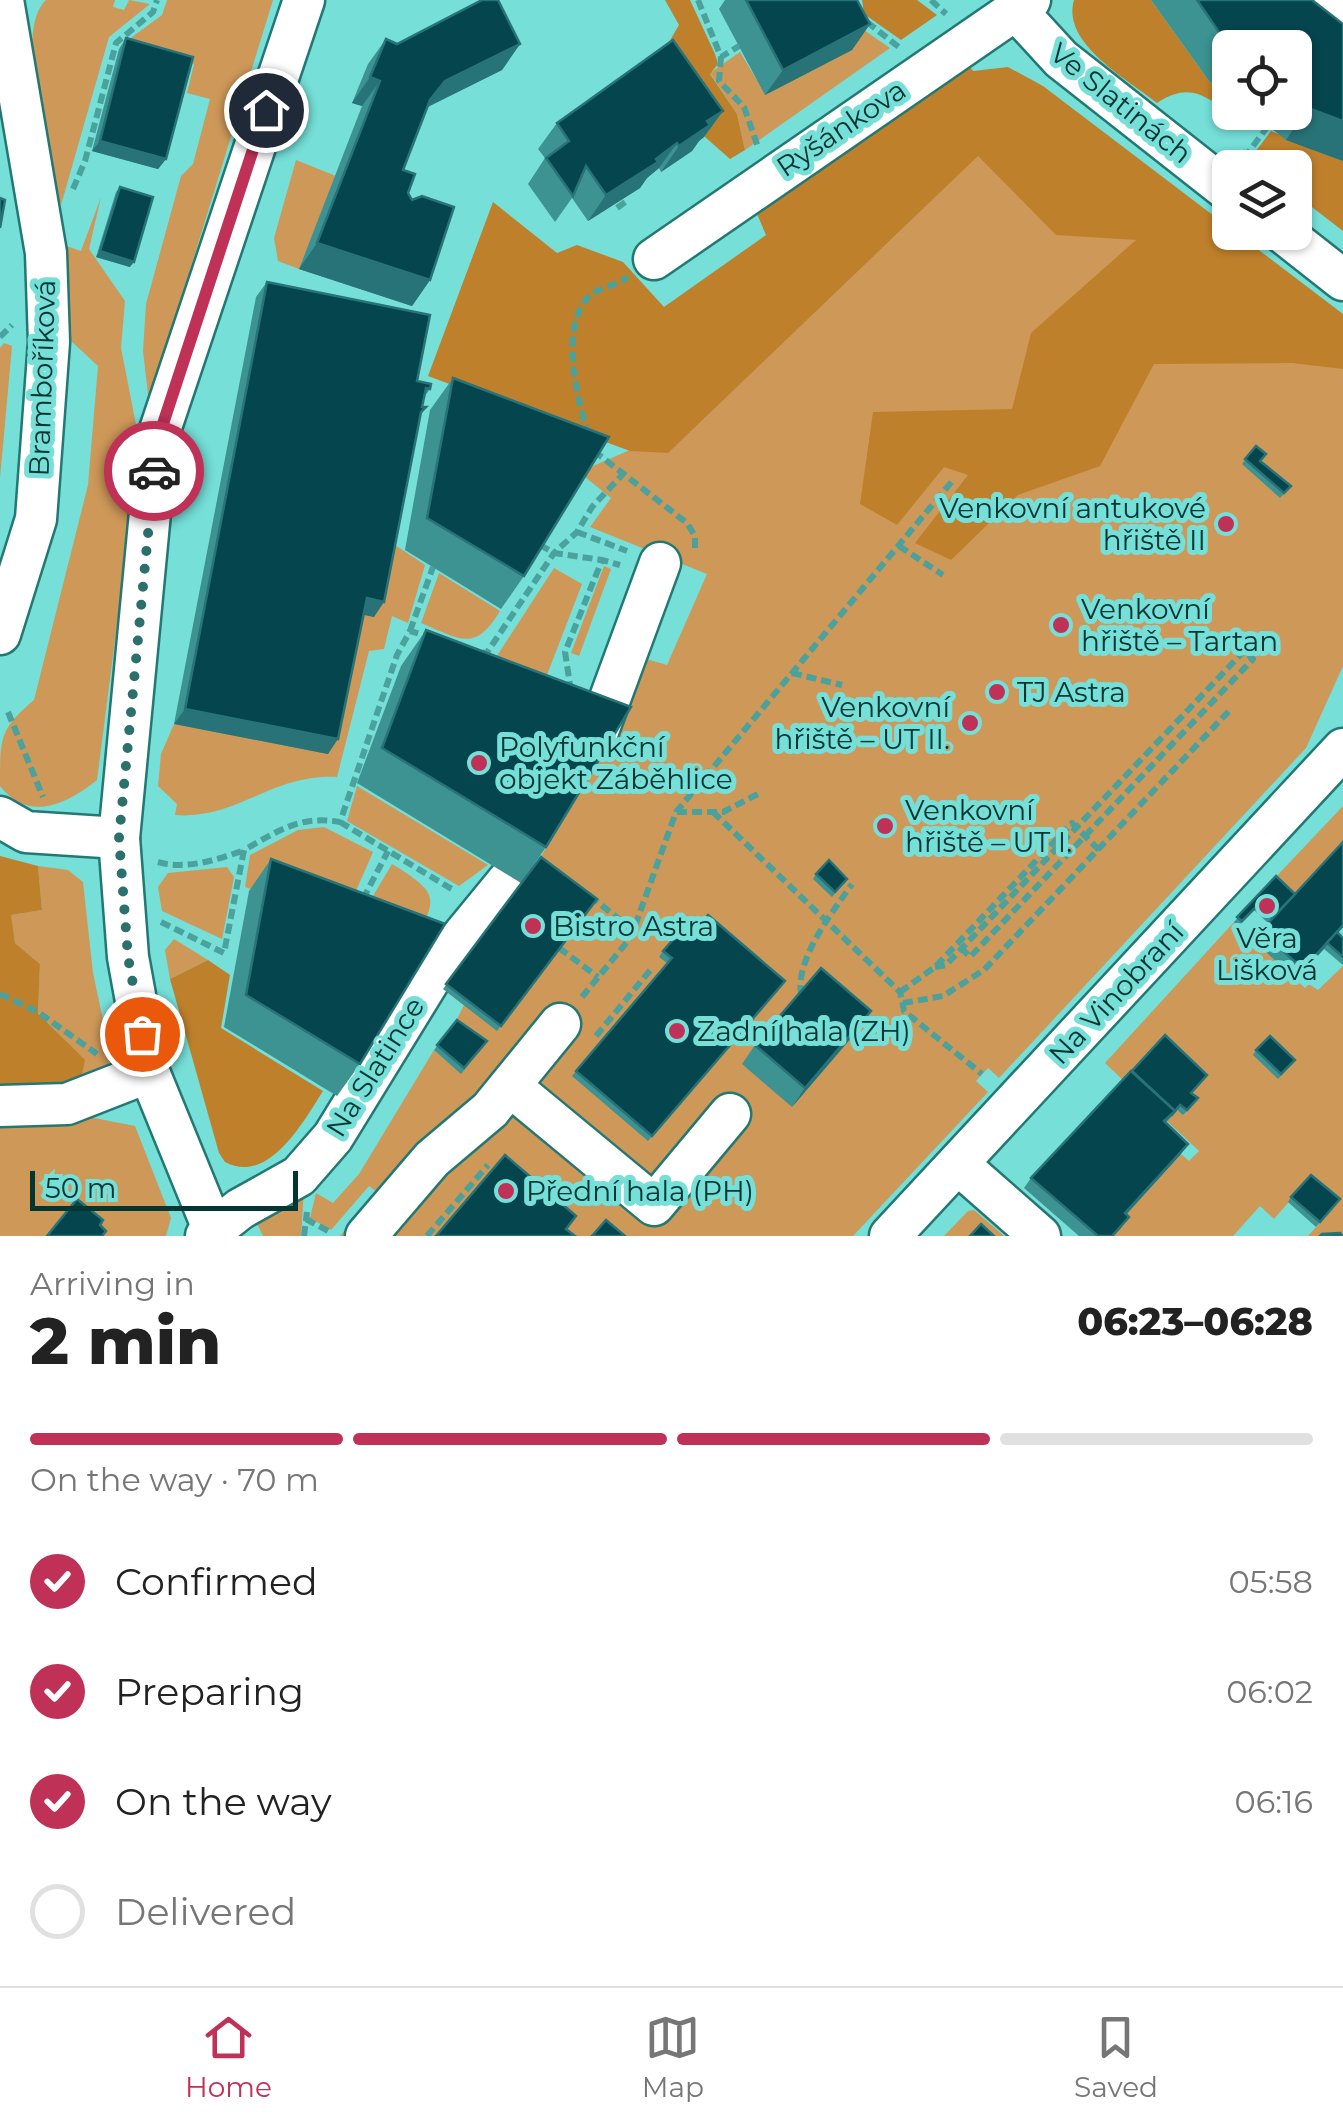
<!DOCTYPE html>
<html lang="en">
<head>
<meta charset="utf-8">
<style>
	body { margin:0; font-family:Montserrat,sans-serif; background:#f2f2f2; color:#222; height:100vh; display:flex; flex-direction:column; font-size:38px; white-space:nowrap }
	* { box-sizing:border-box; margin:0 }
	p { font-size:32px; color:#767676 }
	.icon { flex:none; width:55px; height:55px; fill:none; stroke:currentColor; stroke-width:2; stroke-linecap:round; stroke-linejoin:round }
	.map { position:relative; height:1236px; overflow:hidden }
	.sheet { display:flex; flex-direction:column; background:#fff; flex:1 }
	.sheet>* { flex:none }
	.tools { position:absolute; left:1212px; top:30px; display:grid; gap:20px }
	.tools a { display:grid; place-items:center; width:100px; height:100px; border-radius:15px; background:#fff; box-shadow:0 2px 8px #0004; font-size:50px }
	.scale { position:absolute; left:30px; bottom:25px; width:268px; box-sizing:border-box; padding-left:10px; border:5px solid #033533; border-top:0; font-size:28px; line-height:35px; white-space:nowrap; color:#033533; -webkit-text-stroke:8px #75dfd8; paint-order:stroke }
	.pin { position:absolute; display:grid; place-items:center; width:85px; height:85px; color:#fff; margin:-42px; border:5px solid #fff; border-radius:50%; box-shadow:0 2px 10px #0007 }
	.courier { position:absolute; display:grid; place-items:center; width:100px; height:100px; margin:-50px; border:8px solid #c03158; border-radius:50%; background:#fff; color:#222; box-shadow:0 2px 12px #0007 }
	.overview em { font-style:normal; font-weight:800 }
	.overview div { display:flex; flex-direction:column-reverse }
	.overview { display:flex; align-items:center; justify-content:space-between; height:170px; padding:0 30px }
	h1 { font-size:65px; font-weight:800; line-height:75px }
	.bar { display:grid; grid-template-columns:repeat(4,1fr); gap:15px 10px; align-content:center; height:120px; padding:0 30px }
	.bar i { height:12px; border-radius:8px; background:#e0e0e0 }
	.bar .active { background:#c03158 }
	.bar p { grid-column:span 4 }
	ol { padding:0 30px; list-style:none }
	li { display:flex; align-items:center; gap:30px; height:110px }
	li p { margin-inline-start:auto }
	li .icon { padding:10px; border-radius:50%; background:#c03158; color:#fff; stroke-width:4 }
	li:last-child { color:#767676 }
	li i { width:55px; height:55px; border:5px solid #e0e0e0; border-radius:50% }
	.tabs { display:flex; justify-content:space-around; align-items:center; height:140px; border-top:2px solid #e0e0e0; background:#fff; font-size:28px; color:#767676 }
	.tabs a { display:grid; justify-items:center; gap:5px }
	.tabs .active { color:#c03158 }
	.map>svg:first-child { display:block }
	.green { fill:#ce9859 }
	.forest { fill:#bf802b }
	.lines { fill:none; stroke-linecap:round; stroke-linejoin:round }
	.minor-casing { stroke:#237873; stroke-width:45 }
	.path { stroke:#4ba19c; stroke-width:6; stroke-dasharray:10 5; stroke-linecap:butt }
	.minor { stroke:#fff; stroke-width:40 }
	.wall { fill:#3d9292 }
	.shaded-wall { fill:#277377 }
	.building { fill:#05454d; stroke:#277377; stroke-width:2.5 }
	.done { stroke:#2b706d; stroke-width:10; stroke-dasharray:0 18 }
	.route { stroke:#c03158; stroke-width:12 }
	.poi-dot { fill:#c03158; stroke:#75dfd8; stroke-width:4 }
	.labels { text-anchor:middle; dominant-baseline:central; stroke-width:10; stroke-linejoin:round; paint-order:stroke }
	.street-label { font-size:28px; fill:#033533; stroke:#75dfd8 }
	.poi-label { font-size:28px; fill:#033533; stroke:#75dfd8; text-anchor:start }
</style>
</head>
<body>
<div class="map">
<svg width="1343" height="1236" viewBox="0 0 1343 1236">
	<rect width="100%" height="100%" fill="#75dfd8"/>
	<g class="green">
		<path d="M46,0H115L113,7L124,10L129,0L150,4L109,37L61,205C52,160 11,33 46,0Z"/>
		<polygon points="167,0 273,0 149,403 143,351 146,304 181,176 193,164 210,99 187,93 194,64 124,43 162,15"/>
		<polygon points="845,17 890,48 745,150 737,114 710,73 740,52 766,95"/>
		<polygon points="999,88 1343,347 1343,666 1306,748 999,1078 988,1068 976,1081 988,1092 853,1236 340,1236 377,1192 369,1186 331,1230 310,1218 316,1193 333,1203 359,1174 434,1050 461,1073 454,1025 464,1005 443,989 540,858 606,743 643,658 667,665 707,574 590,527 611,498 585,477 586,469 630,450"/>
		<polygon points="296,160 336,176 299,269 278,261 274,238"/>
		<path d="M101,197L89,249L125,301L121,348L140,445L97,780C67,804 29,823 0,786C0,736 0,729 34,700L88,485L98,366L70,340L66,246L81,251Z"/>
		<polygon points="4,343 12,346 0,478 0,348"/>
		<path d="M392,543L425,565L408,623L392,616L384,649L369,651L337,777C270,774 238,820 175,815L177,804L158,786L161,754L174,724L328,753L356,613L374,616Z"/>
		<polygon points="604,566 611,569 579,656 571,653"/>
		<polygon points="554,568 582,584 545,680 493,662"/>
		<path d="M439,573L500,611C475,653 460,639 421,623Z"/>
		<polygon points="357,786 488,865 459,886 347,821"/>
		<polygon points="1343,806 1343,853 1292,899 1272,881"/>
		<polygon points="324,827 373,852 342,923 245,887 250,855 298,830"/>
		<path d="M392,864C443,895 437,900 410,948L354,928Z"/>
		<polygon points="38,866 68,870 83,882 93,973 112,1062 81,1079 84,1060 38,1012 40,964 15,943 10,915 42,910"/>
		<polygon points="227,867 234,877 222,939 162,911 158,887 168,873"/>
		<polygon points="1234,922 1305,988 1309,984 1318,990 1343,966 1343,1236 1308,1236 1336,1205 1307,1181 1274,1219 1260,1206 1233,1236 1114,1236 1118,1223 1181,1154 1189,1161 1199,1151 1167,1121 1177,1110 1183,1115 1194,1103 1124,1081 1105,1063"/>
		<polygon points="174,939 208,960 170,979 165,950"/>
		<polygon points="84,1116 135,1126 171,1218 166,1236 0,1236 0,1122"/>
		<polygon points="304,1190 301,1236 263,1236 254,1217"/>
		<polygon points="974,1210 1004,1236 944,1236 968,1211"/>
	</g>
	<g class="forest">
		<polygon points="665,0 690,0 715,54 718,64 710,74 737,114 745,150 730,159 705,137 655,66 679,25"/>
		<polygon points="862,0 917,0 937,15 901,40 864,14"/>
		<path d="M1074,0H1151L1209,81L1230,99V112L1248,114L1238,118C1208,100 1193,79 1157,103C1129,80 1061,44 1074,0Z"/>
		<polygon points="966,61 973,71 1008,67 1043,86 1343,314 1343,369 1292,363 1154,364 1100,466 1018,495 951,560 915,543 968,475 944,467 897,525 860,504 873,412 1012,409 1031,333 1136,240 1056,235 978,156 668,453 630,451 428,376 493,202 557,253 577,245 623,262 664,307 766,235 754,207"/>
		<polygon points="1271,131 1343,161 1343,231 1295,194 1295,168 1243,168"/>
		<polygon points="0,856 38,866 42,910 11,915 15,943 40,964 38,1013 85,1060 81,1079 54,1089 0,1095"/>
		<path d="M208,960L230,975L221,1028L323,1091C305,1119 269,1186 225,1162L219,1153L170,979Z"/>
	</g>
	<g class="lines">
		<g class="minor-casing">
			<g id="minor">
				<polyline points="1333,0 1343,7"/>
				<polyline points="1016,10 1061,59 1230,192"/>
				<polyline points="1282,232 1343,280"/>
				<polyline points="654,259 1030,0"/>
				<polyline points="0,634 36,519 49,342 46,253 3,0"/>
				<polyline points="595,739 660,563"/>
				<polyline points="0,817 26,832 119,838"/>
				<polyline points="510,1086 654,1205 730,1114"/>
				<polyline points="0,1106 67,1104 149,1072"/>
				<polyline points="958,1164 1040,1236"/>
				<polyline points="206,1236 240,1209 299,1176 333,1137 438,966 511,877"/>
				<polyline points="216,1236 149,1072 128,957 119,838 157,439 304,0"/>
				<polyline points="366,1236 432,1159 490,1110 560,1024"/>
				<polyline points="890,1236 1343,749"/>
			</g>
		</g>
		<g class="path">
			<polyline points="698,0 721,57 739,46"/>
			<polyline points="931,0 946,14"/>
			<polyline points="867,22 900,48"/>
			<polyline points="721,57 719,81 744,107 758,147"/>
			<polyline points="1244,158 1268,126"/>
			<polyline points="73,189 85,161 116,43 153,12 157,0"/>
			<polyline points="617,208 628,200"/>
			<polyline points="0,337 12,325"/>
			<path d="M588,435C578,399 562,341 582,305C592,287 613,288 628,277"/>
			<polyline points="594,451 687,523 695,536 695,550"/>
			<polyline points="577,532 627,551"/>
			<polyline points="540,545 554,553 602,560"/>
			<polyline points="899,546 943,575"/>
			<polyline points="410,631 433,567"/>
			<polyline points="482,652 486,654 554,553 577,532 592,507 622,475"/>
			<polyline points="792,673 842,685"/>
			<polyline points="571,691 565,652 602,560 620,565"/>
			<polyline points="8,712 43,797"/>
			<polyline points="677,812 723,812 758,794"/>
			<polyline points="713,812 900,992 904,1011 982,1074"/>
			<polyline points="340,822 455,891"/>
			<path d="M158,862C185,870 216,860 242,851"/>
			<polyline points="590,896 634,931"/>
			<polyline points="363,899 388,851"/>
			<path d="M161,922L224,953L244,850C278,831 300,815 340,822L397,655L410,631L427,636"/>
			<polyline points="559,948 598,977"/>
			<polyline points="935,967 946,965 1244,651 1253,659 970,957 962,949"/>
			<polyline points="900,992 935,967 1072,823 1099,850"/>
			<polyline points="0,994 38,1012 97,1054"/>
			<path d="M801,995C795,959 832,913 852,884"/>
			<polyline points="582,997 631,937 676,812 954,479"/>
			<polyline points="903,1003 943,996 984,970 1229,711"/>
			<polyline points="596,1036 652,968"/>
			<polyline points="306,1219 330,1232"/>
			<polyline points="304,1236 307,1212"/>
			<polyline points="427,1236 488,1165"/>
		</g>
		<use href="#minor" class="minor"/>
	</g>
	<g class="wall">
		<polygon points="725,0 857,0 870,24 852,50 765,95 719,9"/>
		<polygon points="1151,0 1312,0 1343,161 1286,140 1250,112 1295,112 1295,48 1230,48 1230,97 1209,81"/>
		<polygon points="126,38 166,159 158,169 92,151 119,49"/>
		<polygon points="386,39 397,44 520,44 502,70 428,107 403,170 430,280 412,306 299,269 362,106 352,103 368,64"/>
		<polygon points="723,111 704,137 699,141 692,151 661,172 659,168 647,178 640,188 588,221 572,198 555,222 528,184 545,158 538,149 557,123"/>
		<polygon points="120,187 130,267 96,257 116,192"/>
		<polygon points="267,282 430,389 424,397 422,407 426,407 420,416 374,617 364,615 328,754 174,724 256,297"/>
		<polygon points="453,378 524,576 501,609 405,550 430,410"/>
		<polygon points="1256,446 1261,461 1291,486 1280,498 1242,464"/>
		<polygon points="426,630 546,847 521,883 357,783 401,666"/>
		<polygon points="1343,842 1343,927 1338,933 1343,938 1343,965 1324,949 1296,980 1254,941 1268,923 1254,910 1238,927 1234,922 1276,876 1295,894"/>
		<polygon points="541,857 597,899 497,1031 443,989"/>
		<polygon points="271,859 360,1064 337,1096 224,1027 249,891"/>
		<polygon points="816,874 847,879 832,897 813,879"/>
		<polygon points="700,925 785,981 648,1141 572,1076 667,963 659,957 663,951"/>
		<polygon points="457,1020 487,1041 461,1074 434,1050"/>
		<polygon points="858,1030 792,1107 742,1064 755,1045"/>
		<polygon points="1256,1050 1291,1065 1278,1079 1253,1055"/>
		<polygon points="1192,1093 1194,1104 1183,1115 1177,1110 1166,1123 1181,1154 1127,1214 1122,1227 1114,1236 1079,1236 1024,1188 1031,1178"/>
		<polygon points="1291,1197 1340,1199 1316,1227 1288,1202"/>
	</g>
	<g class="shaded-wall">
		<polygon points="870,24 852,50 765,95 783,70"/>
		<polygon points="520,44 502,70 427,107 430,100 445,81"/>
		<polygon points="370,77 380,81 362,106 352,103"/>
		<polygon points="1308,108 1343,121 1343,161 1286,140"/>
		<polygon points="723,111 704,137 699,141 692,151 661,172 679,146 707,121"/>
		<polygon points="100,141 166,159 158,169 92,151"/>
		<polygon points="677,143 659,168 647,178 640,188 588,221 606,195"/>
		<polygon points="317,243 430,280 412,306 299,269"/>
		<polygon points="100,251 134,262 130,267 96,257"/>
		<polygon points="367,598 384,602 374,617 356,613"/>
		<polygon points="185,709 338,739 328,754 174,724"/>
		<polygon points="1343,925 1343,927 1296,980 1303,969"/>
		<polygon points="871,1011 858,1030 792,1107 805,1088"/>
		<polygon points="1188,1144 1181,1154 1118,1223 1125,1213"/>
	</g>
	<g class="building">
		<polygon points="482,0 498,0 520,44 445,81 430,100 403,170 415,174 408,193 412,200 422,196 454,207 430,280 317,243 380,81 370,77 386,39 397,44"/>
		<polygon points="746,0 857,0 870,24 783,70"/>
		<polygon points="1197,0 1312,0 1343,24 1343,121 1308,108 1295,98 1295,48 1230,48"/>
		<polygon points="126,38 193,57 166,159 100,141"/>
		<polygon points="673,40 723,111 707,121 710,125 679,146 677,143 656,159 658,162 606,195 586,166 573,196 546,158 569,141 557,123"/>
		<polygon points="120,187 153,197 134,262 100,251"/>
		<polygon points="0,198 5,200 0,228"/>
		<polygon points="267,282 430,315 417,381 431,384 430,389 426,388 422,407 426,407 421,412 384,602 367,598 338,739 185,709"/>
		<polygon points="453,378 609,437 524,576 427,518"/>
		<polygon points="1256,446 1266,454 1260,461 1291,486 1284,493 1245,459"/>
		<polygon points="426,630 631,707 546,847 382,748"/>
		<polygon points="1343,842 1343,925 1303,969 1261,931"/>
		<polygon points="541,857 597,899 501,1026 446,984"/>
		<polygon points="271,859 445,924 360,1064 246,995"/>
		<polygon points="829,860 847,879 835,892 816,874"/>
		<polygon points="1276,876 1295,894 1272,918 1258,905 1242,921 1237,917"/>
		<polygon points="708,915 785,981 652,1136 576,1071 672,958 663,951 692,918 700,925"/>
		<polygon points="1337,932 1343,938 1343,957 1327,943"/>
		<polygon points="821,968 871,1011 805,1088 755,1045"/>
		<polygon points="457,1020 487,1041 464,1068 437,1045"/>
		<polygon points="1165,1035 1207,1075 1191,1093 1198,1098 1187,1110 1180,1105 1171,1116 1175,1111 1132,1071"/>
		<polygon points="1270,1036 1295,1060 1281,1074 1256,1050"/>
		<polygon points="1131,1071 1175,1111 1164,1121 1188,1144 1125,1213 1129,1217 1112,1236 1098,1236 1031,1178"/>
		<polygon points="505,1155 576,1216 566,1229 575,1236 436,1236"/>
		<polygon points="1311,1175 1340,1199 1320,1222 1291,1197"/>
		<polygon points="77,1199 103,1220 100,1225 106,1231 102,1236 47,1236"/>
		<polygon points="606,1220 625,1236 592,1236"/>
		<polygon points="981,1224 994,1236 970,1236"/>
		<polygon points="1340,1233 1343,1236 1320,1236 1322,1234"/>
	</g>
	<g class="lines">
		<polyline class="done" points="142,1034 128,957 119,838 154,471"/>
		<polyline class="route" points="154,471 158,439 266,110"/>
	</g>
	<g class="poi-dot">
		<circle cx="1226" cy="524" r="10"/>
		<circle cx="1061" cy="625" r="10"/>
		<circle cx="997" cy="692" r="10"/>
		<circle cx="970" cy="723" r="10"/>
		<circle cx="479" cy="763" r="10"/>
		<circle cx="885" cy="826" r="10"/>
		<circle cx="1267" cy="906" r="10"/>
		<circle cx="533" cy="926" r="10"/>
		<circle cx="677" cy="1031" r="10"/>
		<circle cx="506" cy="1191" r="10"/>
	</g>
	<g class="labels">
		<g class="street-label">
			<text transform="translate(1121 103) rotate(39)">Ve Slatinách</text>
			<text transform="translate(841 128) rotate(-34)">Ryšánkova</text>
			<text transform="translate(42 378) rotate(-88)">Bramboříková</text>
			<text transform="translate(1116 993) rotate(-47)">Na Vinobraní</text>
			<text transform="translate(375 1067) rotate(-58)">Na Slatince</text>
		</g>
		<g class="poi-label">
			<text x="1206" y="508" text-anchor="end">Venkovní antukové<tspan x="1206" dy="32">hřiště II</tspan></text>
			<text x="1081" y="609">Venkovní<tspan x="1081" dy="32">hřiště – Tartan</tspan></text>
			<text x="1017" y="692">TJ Astra</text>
			<text x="950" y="707" text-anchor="end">Venkovní<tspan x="950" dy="32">hřiště – UT II.</tspan></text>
			<text x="499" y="747">Polyfunkční<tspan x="499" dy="32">objekt Záběhlice</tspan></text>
			<text x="905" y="810">Venkovní<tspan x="905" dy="32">hřiště – UT I.</tspan></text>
			<text x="553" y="926">Bistro Astra</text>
			<text x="1267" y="938" text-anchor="middle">Věra<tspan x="1267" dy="32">Lišková</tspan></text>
			<text x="697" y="1031">Zadní hala (ZH)</text>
			<text x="526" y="1191">Přední hala (PH)</text>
		</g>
	</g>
</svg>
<div class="tools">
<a><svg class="icon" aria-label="locate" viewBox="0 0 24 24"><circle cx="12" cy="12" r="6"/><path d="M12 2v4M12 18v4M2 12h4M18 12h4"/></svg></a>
<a><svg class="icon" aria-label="layers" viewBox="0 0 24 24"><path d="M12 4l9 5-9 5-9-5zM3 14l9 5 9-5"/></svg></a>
</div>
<div class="scale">50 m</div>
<div class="pin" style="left:142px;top:1034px;background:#ea580c"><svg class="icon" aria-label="bag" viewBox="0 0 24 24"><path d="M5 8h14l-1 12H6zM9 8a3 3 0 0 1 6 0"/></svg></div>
<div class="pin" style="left:266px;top:110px;background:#1f2937"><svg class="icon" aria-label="home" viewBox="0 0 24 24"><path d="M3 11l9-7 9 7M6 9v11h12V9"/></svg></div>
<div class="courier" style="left:154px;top:471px"><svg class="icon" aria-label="car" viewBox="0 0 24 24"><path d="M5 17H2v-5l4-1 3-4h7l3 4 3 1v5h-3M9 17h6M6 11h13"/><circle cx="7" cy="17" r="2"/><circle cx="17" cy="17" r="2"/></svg></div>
</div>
<section class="sheet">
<div class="overview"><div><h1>2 min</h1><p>Arriving in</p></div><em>06:23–06:28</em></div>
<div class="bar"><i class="active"></i><i class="active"></i><i class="active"></i><i></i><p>On the way · 70 m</p></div>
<ol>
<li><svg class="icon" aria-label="check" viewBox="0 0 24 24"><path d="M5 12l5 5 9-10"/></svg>Confirmed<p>05:58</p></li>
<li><svg class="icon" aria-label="check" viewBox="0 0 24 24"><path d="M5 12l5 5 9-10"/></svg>Preparing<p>06:02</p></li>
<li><svg class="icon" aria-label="check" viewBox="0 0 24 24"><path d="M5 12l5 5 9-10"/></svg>On the way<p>06:16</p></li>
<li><i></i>Delivered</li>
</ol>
</section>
<nav class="tabs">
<a class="active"><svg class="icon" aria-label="home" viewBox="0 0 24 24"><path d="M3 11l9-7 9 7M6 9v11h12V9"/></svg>Home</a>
<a><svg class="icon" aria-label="map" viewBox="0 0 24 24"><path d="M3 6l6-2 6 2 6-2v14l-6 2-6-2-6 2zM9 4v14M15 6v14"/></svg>Map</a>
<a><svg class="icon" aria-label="saved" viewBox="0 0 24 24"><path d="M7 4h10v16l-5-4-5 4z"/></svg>Saved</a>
</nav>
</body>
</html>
